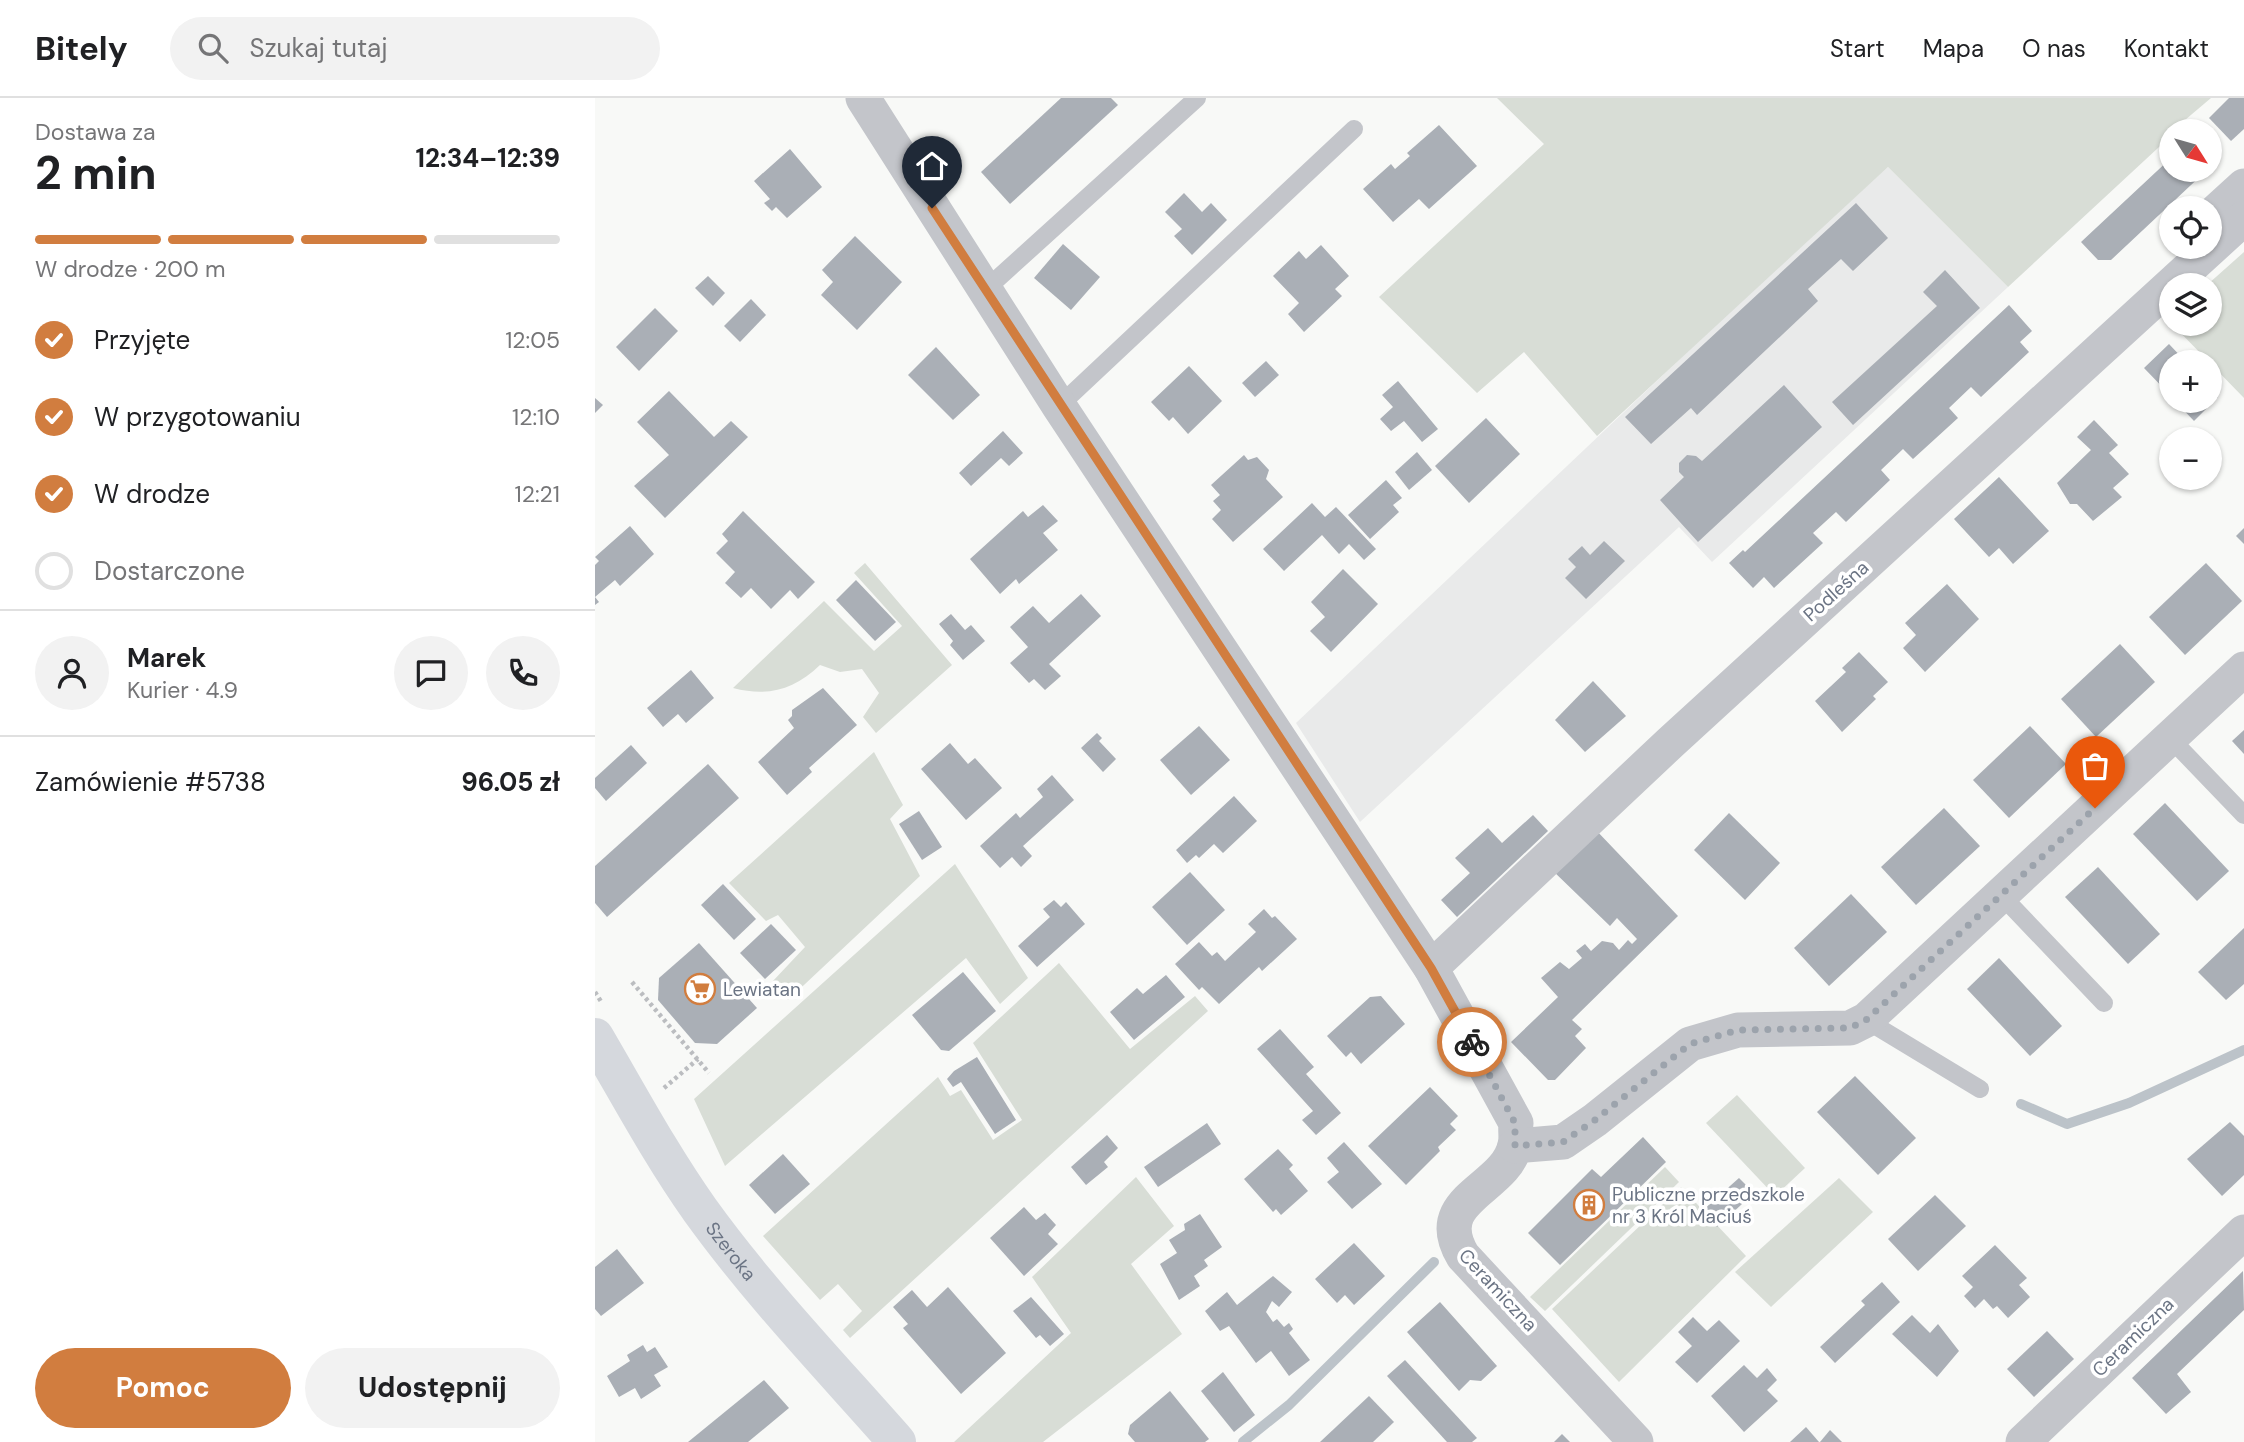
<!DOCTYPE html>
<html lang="pl">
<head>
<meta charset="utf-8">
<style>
	body { margin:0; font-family:"DM Sans",sans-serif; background:#f2f2f2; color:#202124; height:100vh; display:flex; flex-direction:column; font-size:26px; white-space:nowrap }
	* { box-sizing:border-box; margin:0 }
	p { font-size:23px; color:#757577 }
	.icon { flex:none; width:38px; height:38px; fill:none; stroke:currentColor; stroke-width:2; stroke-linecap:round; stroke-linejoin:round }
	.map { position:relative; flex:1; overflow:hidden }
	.details { display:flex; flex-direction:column; background:#fff; width:595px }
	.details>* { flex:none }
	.needle { width:46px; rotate:127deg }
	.buttons { position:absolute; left:1564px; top:21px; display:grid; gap:14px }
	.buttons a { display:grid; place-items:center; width:63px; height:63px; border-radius:50%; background:#fff; box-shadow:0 2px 5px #0004; font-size:35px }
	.pin { position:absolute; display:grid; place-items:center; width:60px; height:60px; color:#fff; margin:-72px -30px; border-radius:50% 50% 50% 0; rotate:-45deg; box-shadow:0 0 7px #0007 }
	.pin .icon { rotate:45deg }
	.courier { position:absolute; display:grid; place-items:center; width:70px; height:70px; margin:-35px; border:5px solid #d17d3f; border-radius:50%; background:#fff; color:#222; box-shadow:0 2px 9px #0007 }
	.headline em { font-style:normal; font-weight:700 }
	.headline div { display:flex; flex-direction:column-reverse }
	.headline { display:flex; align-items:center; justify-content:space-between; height:119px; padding:0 35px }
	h1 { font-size:46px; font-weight:700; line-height:52px }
	.bar { display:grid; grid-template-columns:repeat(4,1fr); gap:10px 7px; align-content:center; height:84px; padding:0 35px }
	.bar i { height:9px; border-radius:5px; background:#e0e0e0 }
	.bar .selected { background:#d17d3f }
	.bar p { grid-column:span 4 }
	.line { display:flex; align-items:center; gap:18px; padding:0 35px; border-top:2px solid #e0e0e0 }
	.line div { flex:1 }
	.round { display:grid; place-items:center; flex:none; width:74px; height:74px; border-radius:37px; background:#f2f2f2 }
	ol { padding:0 35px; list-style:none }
	li { display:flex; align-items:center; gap:21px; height:77px }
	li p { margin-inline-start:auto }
	li .icon { padding:7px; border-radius:50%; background:#d17d3f; color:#fff; stroke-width:4 }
	li:last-child { color:#757577 }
	li i { width:38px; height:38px; border:4px solid #e0e0e0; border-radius:50% }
	.primary-button { display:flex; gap:14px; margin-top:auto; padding:14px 35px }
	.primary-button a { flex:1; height:80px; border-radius:42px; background:#d17d3f; color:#fff; font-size:28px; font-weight:700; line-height:80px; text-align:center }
	.primary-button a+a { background:#f2f2f2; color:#202124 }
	header { display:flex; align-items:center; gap:42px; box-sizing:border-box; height:98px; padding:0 35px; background:#fff; border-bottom:2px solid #e0e0e0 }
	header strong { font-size:33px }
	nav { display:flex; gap:38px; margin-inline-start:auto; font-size:24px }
	.search { width:490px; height:63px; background:#f2f2f2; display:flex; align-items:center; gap:18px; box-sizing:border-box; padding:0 24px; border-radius:38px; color:#757577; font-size:26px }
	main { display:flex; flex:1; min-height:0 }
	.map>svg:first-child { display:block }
	.built { fill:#e9eaea }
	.green { fill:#d8ddd6 }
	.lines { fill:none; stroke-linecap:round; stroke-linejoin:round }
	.stream { stroke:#bcc3c9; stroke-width:10 }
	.building { fill:#aaafb6 }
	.path { stroke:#bbbdc0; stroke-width:4.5; stroke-dasharray:3.5 3.5; stroke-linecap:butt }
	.lane { stroke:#c3c5ca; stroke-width:18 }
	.street { stroke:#c3c5ca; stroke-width:35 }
	.secondary { stroke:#d5d8dd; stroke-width:38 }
	.done { stroke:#9ca3ac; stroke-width:7; stroke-dasharray:0 12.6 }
	.route { stroke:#d17d3f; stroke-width:9 }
	.labels { text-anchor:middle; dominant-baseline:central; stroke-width:7; stroke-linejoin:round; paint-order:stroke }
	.street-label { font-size:19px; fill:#6b7484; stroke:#fff }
	.poi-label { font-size:19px; fill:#6b7484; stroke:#fff; text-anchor:start }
</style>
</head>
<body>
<header>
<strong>Bitely</strong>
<div class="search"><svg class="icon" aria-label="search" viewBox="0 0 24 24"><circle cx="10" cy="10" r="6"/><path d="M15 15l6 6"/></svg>Szukaj tutaj</div>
<nav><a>Start</a><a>Mapa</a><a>O nas</a><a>Kontakt</a></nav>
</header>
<main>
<section class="details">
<div class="headline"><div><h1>2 min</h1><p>Dostawa za</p></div><em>12:34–12:39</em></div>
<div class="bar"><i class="selected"></i><i class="selected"></i><i class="selected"></i><i></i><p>W drodze · 200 m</p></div>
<ol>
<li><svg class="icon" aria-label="check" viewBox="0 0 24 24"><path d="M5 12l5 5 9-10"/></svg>Przyjęte<p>12:05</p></li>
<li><svg class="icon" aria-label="check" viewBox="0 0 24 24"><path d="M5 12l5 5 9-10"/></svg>W przygotowaniu<p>12:10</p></li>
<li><svg class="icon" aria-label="check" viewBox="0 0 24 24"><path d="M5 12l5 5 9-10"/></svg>W drodze<p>12:21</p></li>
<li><i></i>Dostarczone</li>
</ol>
<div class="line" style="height:126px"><a class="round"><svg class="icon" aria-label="person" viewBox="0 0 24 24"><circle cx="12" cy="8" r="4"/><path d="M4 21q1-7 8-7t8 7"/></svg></a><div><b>Marek</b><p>Kurier · 4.9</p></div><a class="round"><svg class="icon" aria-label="chat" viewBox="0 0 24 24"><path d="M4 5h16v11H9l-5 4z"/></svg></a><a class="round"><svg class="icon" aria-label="phone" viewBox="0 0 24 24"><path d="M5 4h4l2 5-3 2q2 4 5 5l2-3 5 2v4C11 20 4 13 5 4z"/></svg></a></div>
<div class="line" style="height:91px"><div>Zamówienie #5738</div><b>96.05 zł</b></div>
<div class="primary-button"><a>Pomoc</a><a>Udostępnij</a></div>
</section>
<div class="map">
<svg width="1649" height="1344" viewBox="0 0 1649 1344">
	<rect width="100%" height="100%" fill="#f8f9f7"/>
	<polygon class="built" points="1293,69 1413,189 1117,464 1084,429 765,724 701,625 1182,169"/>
	<g class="green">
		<polygon points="902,0 1616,0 1577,33 1577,37 1413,189 1293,69 1002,338 929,254 882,295 784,199 949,46"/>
		<polygon points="1649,154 1649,300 1577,226 1615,226 1615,187 1612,187"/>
		<path d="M270,465L357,567L281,635L268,619L284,595L267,571L245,574L225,567C199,592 173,599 138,590L229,503L279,553L307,528L259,475Z"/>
		<polygon points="279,654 308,707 295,721 325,778 193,902 177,884 210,849 183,817 171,823 134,785"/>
		<polygon points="360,766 433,880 405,906 371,860 130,1068 99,1001"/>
		<polygon points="464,865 535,951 600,898 613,913 255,1240 248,1232 267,1213 243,1186 225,1202 168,1138 343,979 355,998 366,992 398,1042 427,1022 378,945"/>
		<polygon points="1142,997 1210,1070 1180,1098 1111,1025"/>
		<polygon points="1070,1069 1084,1084 950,1213 935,1199"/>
		<polygon points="541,1079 579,1128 536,1166 587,1236 448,1344 359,1344 476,1235 437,1179"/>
		<polygon points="1244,1080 1278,1114 1176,1209 1140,1174"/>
		<polygon points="1086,1089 1151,1158 1024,1284 957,1211"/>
	</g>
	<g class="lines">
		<g class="stream">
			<polyline points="1426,1006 1472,1026 1534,1005 1649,952"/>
			<polyline points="648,1344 694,1307 839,1164"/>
		</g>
	</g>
	<g class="building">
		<polygon points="466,0 516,0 523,7 415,106 386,74"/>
		<polygon points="1634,0 1649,0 1649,31 1636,43 1614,20"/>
		<polygon points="844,27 882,68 834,111 824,101 798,124 768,91 796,66 800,71 815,58 812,55"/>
		<polygon points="195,51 227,89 192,120 181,109 177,113 169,105 175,101 159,83"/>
		<polygon points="1577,59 1577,72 1612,72 1516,162 1503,162 1486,144"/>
		<polygon points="589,95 607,114 616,105 632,122 597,157 579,138 587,131 570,114"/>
		<polygon points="1261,105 1293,140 1258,173 1246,161 1213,191 1223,203 1102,317 1096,310 1056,346 1030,319"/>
		<polygon points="260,138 307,184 262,232 226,197 238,184 227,172"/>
		<polygon points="468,146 505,179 476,212 439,180"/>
		<polygon points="726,147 754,178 740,191 747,198 709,234 693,216 704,205 678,178 704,153 711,161"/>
		<polygon points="1350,172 1385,210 1258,327 1237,304 1342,208 1328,194"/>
		<polygon points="113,178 130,195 118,208 100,190"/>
		<polygon points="156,201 171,217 145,244 129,228"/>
		<polygon points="1414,207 1437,233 1425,244 1434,254 1386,299 1376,289 1354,310 1363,320 1318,361 1308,351 1286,372 1295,382 1251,424 1241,414 1218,435 1228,445 1179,490 1169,479 1158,490 1134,465 1148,452 1150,454"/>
		<polygon points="60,210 83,233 44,273 21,249"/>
		<polygon points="1574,246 1591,264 1577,264 1577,299 1549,270"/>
		<polygon points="341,249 385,297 358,322 313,277"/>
		<polygon points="671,263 684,277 660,299 647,285"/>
		<polygon points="594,268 627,303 593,336 578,319 574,323 556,304"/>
		<polygon points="803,283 843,331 827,344 809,323 796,333 785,321 798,309 787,297"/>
		<polygon points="1189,287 1227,329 1103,444 1065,402 1089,379 1084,374 1084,365 1092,357 1101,358 1107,363"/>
		<polygon points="1615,291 1623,299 1599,323 1580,303 1615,303"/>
		<polygon points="74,293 119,339 136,323 153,339 70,420 39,388 74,357 42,324"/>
		<polygon points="0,300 8,307 0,315"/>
		<polygon points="891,320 925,356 874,405 840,368"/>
		<polygon points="1499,322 1523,347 1514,355 1534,376 1518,390 1527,399 1498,423 1482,406 1475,406 1462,385 1496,352 1482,339"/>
		<polygon points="408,333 428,355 414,368 406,360 376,388 364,375"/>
		<polygon points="822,354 837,372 814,392 800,374"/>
		<polygon points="649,357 653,362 662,359 674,372 671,381 688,399 638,444 617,421 626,412 618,403 625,397 616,387"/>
		<polygon points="1404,379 1454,433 1418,466 1404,450 1394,459 1359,421"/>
		<polygon points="791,382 807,400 798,407 804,414 775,441 753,417"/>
		<polygon points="717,405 730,419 741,409 781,451 769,462 754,446 744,456 727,437 689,473 668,451"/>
		<polygon points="448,407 463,423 448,435 463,452 424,486 421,481 405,496 375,461 428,413 433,419"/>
		<polygon points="148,413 220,484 203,501 195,492 176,511 156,490 146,500 130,485 140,474 121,455 133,443 127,436"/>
		<polygon points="35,428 59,456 25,488 20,482 0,499 4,504 0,507 0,467 4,463 0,459"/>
		<polygon points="1649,430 1649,446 1641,438"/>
		<polygon points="1009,443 1030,463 991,501 970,480 981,469 973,461 987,448 995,457"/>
		<polygon points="1611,465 1647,503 1590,557 1554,519"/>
		<polygon points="748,471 783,506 736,554 715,533 730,519 716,504"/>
		<polygon points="261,482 301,524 280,543 241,502"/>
		<polygon points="1352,486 1384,521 1330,574 1308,550 1321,537 1310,525"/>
		<polygon points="486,496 506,518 454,566 466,578 450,592 439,581 434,585 415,565 433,549 415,529 438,508 454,525"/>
		<polygon points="356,516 370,532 376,527 390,543 368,562 355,547 358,543 344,526"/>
		<polygon points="1525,546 1560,584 1501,639 1466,601"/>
		<polygon points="1264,554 1293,584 1278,598 1281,601 1247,634 1220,603 1251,574 1247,570"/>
		<polygon points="96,572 119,600 91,625 83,616 68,629 52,610"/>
		<polygon points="998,583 1031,618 990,654 960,622"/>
		<polygon points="228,590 262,627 214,670 217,674 192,697 163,664 199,630 193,622 197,618 197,612"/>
		<polygon points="604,628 635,662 596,697 565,662"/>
		<polygon points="1435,628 1471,666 1414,720 1378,682"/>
		<polygon points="1649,632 1649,656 1637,643"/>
		<polygon points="502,635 507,640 504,643 521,661 508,674 486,650"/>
		<polygon points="355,645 373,666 380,660 407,690 371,722 326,671"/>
		<polygon points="36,647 52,665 11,703 0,690 0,680"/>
		<polygon points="113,666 144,700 12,819 0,805 0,768"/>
		<polygon points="457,677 479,702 428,748 437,758 426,769 417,759 405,770 385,748 421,715 425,720 448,699 442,691"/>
		<polygon points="639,698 662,723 628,755 619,746 604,760 601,757 592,765 581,752"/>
		<polygon points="1570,705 1634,773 1602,803 1538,736"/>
		<polygon points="1349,710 1385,748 1321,807 1286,769"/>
		<polygon points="324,713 347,749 327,762 304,726"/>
		<polygon points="1134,715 1185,765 1150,802 1099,752"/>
		<polygon points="938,717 953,733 862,819 846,802 875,775 860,760 893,730 907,745"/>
		<polygon points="999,730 1083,818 977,922 987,931 980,938 991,950 960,982 953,982 916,944 963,899 946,880 965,864 974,871 987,860 981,853 990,846 996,853 1007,843 1018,845 1024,852 1033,842 1037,846 1042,841 1022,820 1015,828 956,771"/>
		<polygon points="1503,769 1565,836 1533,866 1470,799"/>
		<polygon points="595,774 630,812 592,847 557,809"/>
		<polygon points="128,786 161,821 139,842 106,807"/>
		<polygon points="1256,796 1292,834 1234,888 1199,850"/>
		<polygon points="459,802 466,809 471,804 490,826 442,869 423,848 455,819 448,811"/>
		<polygon points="669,811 677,820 680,818 702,841 667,873 664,869 624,906 607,889 604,892 580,866 604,844 617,858 622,854 630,863 661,834 653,826"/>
		<polygon points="176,826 201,852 170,881 145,855"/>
		<polygon points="1649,830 1649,886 1631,902 1603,874"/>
		<polygon points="104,845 162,910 122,946 100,945 63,902 64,880"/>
		<polygon points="1404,860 1467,928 1435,958 1372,891"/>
		<polygon points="368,874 401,913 354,953 346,952 317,917"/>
		<polygon points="571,877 590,899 539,942 515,914 542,890 548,896"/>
		<polygon points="786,898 810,926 766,966 756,954 751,959 732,938 775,899"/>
		<polygon points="685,931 719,969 711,976 746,1015 721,1037 707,1022 718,1013 662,951"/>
		<polygon points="382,959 421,1022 400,1036 366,984 358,989 352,981 359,973"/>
		<polygon points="1260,978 1321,1040 1283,1077 1222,1014"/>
		<polygon points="835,989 863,1018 855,1026 861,1032 843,1049 845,1053 811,1087 773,1048"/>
		<polygon points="1635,1024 1649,1038 1649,1077 1627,1098 1592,1061"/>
		<polygon points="612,1025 626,1046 563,1089 549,1069"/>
		<polygon points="512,1037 523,1050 509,1064 513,1069 491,1087 476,1069"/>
		<polygon points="1048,1039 1071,1064 965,1167 933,1135 997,1071 1006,1079"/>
		<polygon points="749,1044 787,1086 757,1111 732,1084 744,1074 732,1060"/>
		<polygon points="683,1051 698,1067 694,1071 713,1093 686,1117 681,1111 678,1114 649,1081"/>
		<polygon points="188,1056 215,1086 180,1116 154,1087"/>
		<polygon points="1144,1080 1159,1095 1122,1129 1107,1113"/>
		<polygon points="1340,1097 1371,1128 1323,1173 1293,1141"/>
		<polygon points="429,1109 441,1122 450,1115 461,1127 453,1136 463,1146 429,1178 395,1140"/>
		<polygon points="605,1116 627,1149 609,1162 613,1168 599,1178 605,1188 584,1202 565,1166 582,1155 574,1142 590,1132 589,1126"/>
		<polygon points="759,1145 790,1178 759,1207 750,1197 742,1205 720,1181"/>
		<polygon points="1400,1147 1432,1180 1424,1187 1435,1199 1413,1220 1402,1208 1398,1211 1389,1201 1380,1210 1369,1198 1378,1189 1367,1178"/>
		<polygon points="22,1151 49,1185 6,1218 0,1211 0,1169"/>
		<polygon points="1648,1173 1649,1212 1582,1276 1596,1294 1571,1316 1537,1280"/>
		<polygon points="678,1178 697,1194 684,1209 677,1203 671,1214 678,1224 682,1221 689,1229 694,1225 698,1231 694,1235 715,1262 694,1278 676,1253 661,1265 634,1228 625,1233 610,1213 632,1194 642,1207"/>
		<polygon points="1287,1184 1305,1204 1240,1265 1225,1249 1270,1207 1266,1203"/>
		<polygon points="353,1189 411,1255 366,1296 308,1230 313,1226 298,1209 317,1192 332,1209"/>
		<polygon points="436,1199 469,1236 455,1248 445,1237 441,1240 418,1213"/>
		<polygon points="845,1204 902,1268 886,1283 875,1282 864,1293 812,1234"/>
		<polygon points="1317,1217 1335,1235 1343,1226 1364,1253 1342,1279 1297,1236"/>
		<polygon points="1098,1219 1112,1233 1124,1222 1145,1243 1102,1285 1080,1264 1097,1248 1083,1234"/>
		<polygon points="1452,1233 1479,1261 1439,1299 1412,1271"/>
		<polygon points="48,1247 52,1254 60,1249 73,1269 59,1277 66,1288 46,1301 40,1290 24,1299 12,1278 35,1263 32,1257"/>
		<polygon points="810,1262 882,1340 877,1344 852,1344 792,1278"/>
		<polygon points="1149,1267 1162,1280 1172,1270 1182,1282 1172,1292 1183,1303 1149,1334 1116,1298"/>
		<polygon points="628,1274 660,1317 639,1334 606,1293"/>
		<polygon points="169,1282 194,1310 153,1344 93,1344"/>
		<polygon points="575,1293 614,1341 610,1344 540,1344 533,1336 535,1327"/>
		<polygon points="774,1298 799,1324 778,1344 725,1344"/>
		<polygon points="1211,1329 1224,1344 1195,1344"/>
		<polygon points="1235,1332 1247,1344 1225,1344"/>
		<polygon points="967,1336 975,1344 959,1344"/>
	</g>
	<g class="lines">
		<g class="path">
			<polyline points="37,884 114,975"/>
			<polyline points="0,894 7,905"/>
			<polyline points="69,990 103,961"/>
		</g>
		<g class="lane">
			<polyline points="390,192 602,0"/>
			<polyline points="464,308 759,31"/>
			<polyline points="1575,640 1649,717"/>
			<polyline points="1406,797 1509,905"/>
			<polyline points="1271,922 1385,991"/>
		</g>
		<g class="street">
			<path d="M268,0L464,308L836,870L921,1025C920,1032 922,1040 920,1047C911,1092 833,1100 868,1158L1041,1344"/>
			<polyline points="1615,119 1649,88"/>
			<polyline points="836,870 1075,645 1649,120"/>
			<polyline points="920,1048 968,1044 1000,1022 1095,946 1143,932 1255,930 1271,922 1649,571"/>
			<polyline points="1428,1344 1649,1134"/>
		</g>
		<path class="secondary" id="s1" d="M0,939C34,997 66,1057 105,1112C164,1194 235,1268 302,1344"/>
	</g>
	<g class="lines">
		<polyline class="done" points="877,944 920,1025 920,1048 968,1044 1000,1022 1095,946 1143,932 1255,930 1271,922 1500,710"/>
		<polyline class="route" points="337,110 836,870 877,944"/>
	</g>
	<defs>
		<g id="supermarket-ring" transform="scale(1.575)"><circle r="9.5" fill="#fff" stroke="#d17d3f" stroke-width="1.5"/><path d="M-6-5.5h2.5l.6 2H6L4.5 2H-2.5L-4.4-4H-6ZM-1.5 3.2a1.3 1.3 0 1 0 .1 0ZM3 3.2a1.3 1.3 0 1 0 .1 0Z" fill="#d17d3f"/></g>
		<g id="building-ring" transform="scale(1.575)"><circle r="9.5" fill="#fff" stroke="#d17d3f" stroke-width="1.5"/><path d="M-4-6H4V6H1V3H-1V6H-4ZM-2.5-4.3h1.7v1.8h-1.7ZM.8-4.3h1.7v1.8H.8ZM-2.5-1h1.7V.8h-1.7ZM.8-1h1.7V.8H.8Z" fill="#d17d3f"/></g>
	</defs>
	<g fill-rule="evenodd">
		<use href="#supermarket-ring" x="105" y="891"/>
		<use href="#building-ring" x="994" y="1107"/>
	</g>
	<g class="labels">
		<g class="street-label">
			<text transform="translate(1241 493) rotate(-42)">Podleśna</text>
			<text stroke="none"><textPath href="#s1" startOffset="254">Szeroka</textPath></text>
			<text transform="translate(903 1192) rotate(47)">Ceramiczna</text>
			<text transform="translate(1538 1239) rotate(-44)">Ceramiczna</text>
		</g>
		<g class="poi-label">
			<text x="128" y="891">Lewiatan</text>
			<text x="1017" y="1096">Publiczne przedszkole<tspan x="1017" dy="22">nr 3 Król Maciuś</tspan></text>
		</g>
	</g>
</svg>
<div class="buttons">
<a><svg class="needle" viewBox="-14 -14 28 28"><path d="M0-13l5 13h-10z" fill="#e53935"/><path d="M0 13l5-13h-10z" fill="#757577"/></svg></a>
<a><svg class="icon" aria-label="locate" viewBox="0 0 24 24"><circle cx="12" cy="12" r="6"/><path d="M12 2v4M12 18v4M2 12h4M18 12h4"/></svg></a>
<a><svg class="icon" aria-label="layers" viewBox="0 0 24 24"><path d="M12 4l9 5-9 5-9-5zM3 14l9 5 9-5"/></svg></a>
<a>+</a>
<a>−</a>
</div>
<div class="pin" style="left:1500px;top:710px;background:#ea580c"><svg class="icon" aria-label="bag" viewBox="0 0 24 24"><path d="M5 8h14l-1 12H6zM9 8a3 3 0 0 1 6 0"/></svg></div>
<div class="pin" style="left:337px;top:110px;background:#1f2937"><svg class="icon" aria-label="home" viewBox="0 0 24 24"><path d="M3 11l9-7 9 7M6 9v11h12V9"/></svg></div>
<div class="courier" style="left:877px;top:944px"><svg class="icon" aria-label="bike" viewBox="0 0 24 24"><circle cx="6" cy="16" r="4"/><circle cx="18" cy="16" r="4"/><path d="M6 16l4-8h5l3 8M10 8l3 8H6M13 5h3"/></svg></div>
</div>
</main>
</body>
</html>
